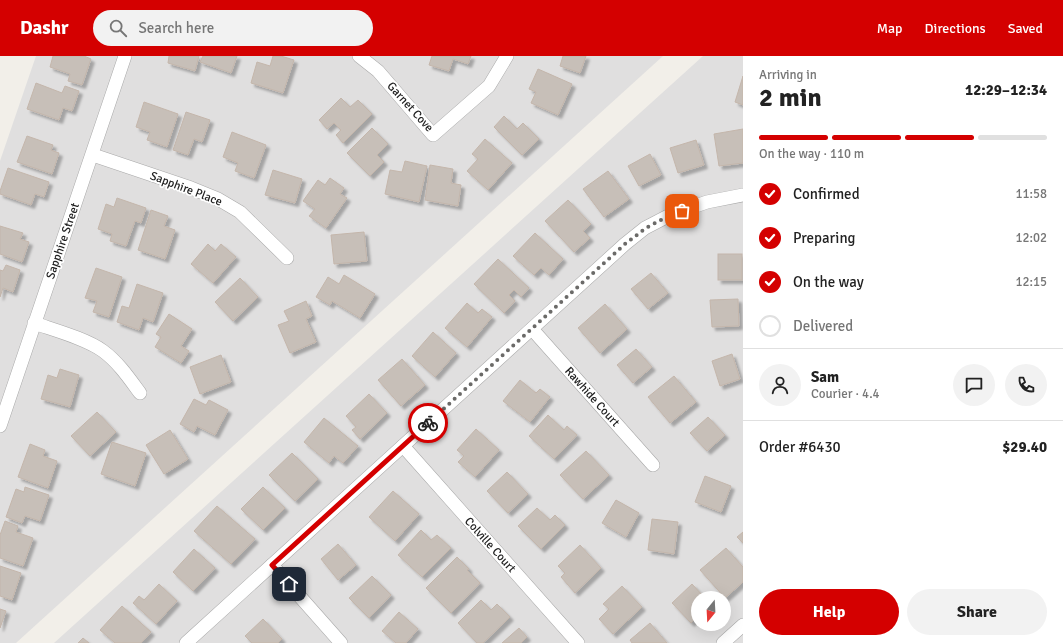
<!DOCTYPE html>
<html lang="en">
<head>
<meta charset="utf-8">
<style>
	body { margin:0; font-family:Signika,sans-serif; background:#f2f2f2; color:#222; height:100vh; display:flex; flex-direction:column; font-size:15px; white-space:nowrap }
	* { box-sizing:border-box; margin:0 }
	p { font-size:13px; color:#767676 }
	.icon { flex:none; width:22px; height:22px; fill:none; stroke:currentColor; stroke-width:2; stroke-linecap:round; stroke-linejoin:round }
	.map { position:relative; flex:1; overflow:hidden }
	.details { display:flex; flex-direction:column; background:#fff; width:320px }
	.details>* { flex:none }
	.needle { width:26px; rotate:198deg }
	.fabs { position:absolute; left:691px; top:535px; display:grid; gap:8px }
	.fabs a { display:grid; place-items:center; width:40px; height:40px; border-radius:50%; background:#fff; box-shadow:0 4px 16px #0002; font-size:20px }
	.pin { position:absolute; display:grid; place-items:center; width:34px; height:34px; color:#fff; margin:-17px; border-radius:8px; box-shadow:0 2px 6px #0006 }
	.courier { position:absolute; display:grid; place-items:center; width:40px; height:40px; margin:-20px; border:3px solid #d40000; border-radius:50%; background:#fff; color:#222; box-shadow:0 1px 5px #0007 }
	.headline em { font-style:normal; font-weight:700 }
	.headline div { display:flex; flex-direction:column-reverse }
	.headline { display:flex; align-items:center; justify-content:space-between; height:68px; padding:0 16px }
	h1 { font-size:26px; font-weight:700; line-height:30px }
	.bar { display:grid; grid-template-columns:repeat(4,1fr); gap:6px 4px; align-content:center; height:48px; padding:0 16px }
	.bar i { height:5px; border-radius:3px; background:#e0e0e0 }
	.bar .selected { background:#d40000 }
	.bar p { grid-column:span 4 }
	.line { display:flex; align-items:center; gap:10px; padding:0 16px; border-top:1px solid #e0e0e0 }
	.line div { flex:1 }
	.round { display:grid; place-items:center; flex:none; width:42px; height:42px; border-radius:21px; background:#f2f2f2 }
	ol { padding:0 16px; list-style:none }
	li { display:flex; align-items:center; gap:12px; height:44px }
	li p { margin-inline-start:auto }
	li .icon { padding:4px; border-radius:50%; background:#d40000; color:#fff; stroke-width:4 }
	li:last-child { color:#767676 }
	li i { width:22px; height:22px; border:2px solid #e0e0e0; border-radius:50% }
	.action { display:flex; gap:8px; margin-top:auto; padding:8px 16px }
	.action a { flex:1; height:46px; border-radius:24px; background:#d40000; color:#fff; font-size:16px; font-weight:700; line-height:46px; text-align:center }
	.action a+a { background:#f2f2f2; color:#222 }
	header { display:flex; align-items:center; gap:24px; box-sizing:border-box; height:56px; padding:0 20px; background:#d40000; color:#fff }
	header strong { font-size:19px }
	nav { display:flex; gap:22px; margin-inline-start:auto; font-size:14px }
	.search { width:280px; height:36px; background:#f2f2f2; display:flex; align-items:center; gap:10px; box-sizing:border-box; padding:0 14px; border-radius:22px; color:#767676; font-size:15px }
	main { display:flex; flex:1; min-height:0 }
	.map>svg:first-child { display:block }
	.residential { fill:#e0dfdf; fill-rule:evenodd }
	.building { fill:#c7bfb8; stroke:#c4b6ab; filter:url(#shadow) }
	.lines { fill:none; stroke-linecap:round; stroke-linejoin:round }
	.minor-casing { stroke:#a9a9a9; stroke-width:14 }
	.minor { stroke:#fff; stroke-width:13 }
	.done { stroke:#6b6a68; stroke-width:4; stroke-dasharray:0 7.2 }
	.route { stroke:#d40000; stroke-width:5 }
	.labels { text-anchor:middle; dominant-baseline:central; stroke-width:3.5; stroke-linejoin:round; paint-order:stroke }
	.street-label { font-size:12px; fill:#222; stroke:#fff }
</style>
</head>
<body>
<header>
<strong>Dashr</strong>
<div class="search"><svg class="icon" aria-label="search" viewBox="0 0 24 24"><circle cx="10" cy="10" r="6"/><path d="M15 15l6 6"/></svg>Search here</div>
<nav><a>Map</a><a>Directions</a><a>Saved</a></nav>
</header>
<main>
<div class="map">
<svg width="743" height="587" viewBox="0 0 743 587">
	<defs>
		<filter id="shadow"><feDropShadow dx="3.5" dy="3.5" stdDeviation="1" flood-color="#0004"/></filter>
	</defs>
	<rect width="100%" height="100%" fill="#f2efe9"/>
	<g class="residential">
		<polygon points="36,0 663,0 16,587 0,587 0,105"/>
		<path d="M703,0H743V587H54ZM698,542H724V568H698Z"/>
	</g>
	<g class="building">
		<polygon points="53,0 84,0 91,3 82,29 68,25 70,18 50,11"/>
		<polygon points="169,0 199,0 195,15 168,7"/>
		<polygon points="203,0 237,0 231,17 200,6"/>
		<polygon points="273,0 281,0 294,4 283,37 251,27 257,6 270,10"/>
		<polygon points="432,0 471,0 468,8 453,3 449,15 429,9"/>
		<polygon points="563,0 586,0 580,17 560,10"/>
		<polygon points="538,13 572,28 558,59 531,47 536,36 529,33"/>
		<polygon points="743,20 743,49 735,46"/>
		<polygon points="36,27 62,37 65,30 79,35 72,55 63,52 59,64 27,53"/>
		<polygon points="341,42 350,51 358,44 372,58 343,87 336,79 341,74 334,67 327,73 319,64"/>
		<polygon points="144,46 178,58 167,91 147,84 150,76 136,71"/>
		<polygon points="186,56 210,64 202,86 194,83 188,99 173,94"/>
		<polygon points="504,60 517,73 523,67 539,83 522,99 494,71"/>
		<polygon points="372,72 388,88 377,99 384,106 370,120 347,97"/>
		<polygon points="743,73 743,107 719,110 714,78"/>
		<polygon points="232,76 266,89 254,122 235,115 238,107 223,101"/>
		<polygon points="27,80 53,89 51,94 59,97 52,118 17,106"/>
		<polygon points="485,83 512,107 488,134 467,115 478,103 472,98"/>
		<polygon points="696,84 704,109 678,117 670,92"/>
		<polygon points="650,98 661,119 639,130 628,110"/>
		<polygon points="405,105 427,110 419,146 385,138 390,114 402,116"/>
		<polygon points="430,109 453,113 451,127 461,129 458,150 425,144"/>
		<polygon points="8,112 49,126 44,141 35,138 31,149 0,138 0,135"/>
		<polygon points="273,114 302,123 295,147 265,139"/>
		<polygon points="608,115 629,143 604,161 583,133"/>
		<polygon points="330,122 344,132 340,138 347,142 326,172 309,160 315,153 303,145 318,124 325,129"/>
		<polygon points="117,142 146,152 141,167 135,165 126,190 110,185 112,178 98,173 106,148 114,151"/>
		<polygon points="568,144 591,168 583,175 590,182 574,196 545,165"/>
		<polygon points="151,154 168,160 164,170 175,174 165,203 138,194"/>
		<polygon points="0,170 23,177 20,183 29,186 22,206 0,198"/>
		<polygon points="364,176 367,205 334,208 331,179"/>
		<polygon points="535,177 563,203 549,219 541,212 534,219 513,200"/>
		<polygon points="208,188 215,195 221,188 236,201 213,227 191,208"/>
		<rect x="718" y="198" width="24" height="26"/>
		<polygon points="498,203 529,232 521,241 514,234 509,239 515,245 504,257 474,228"/>
		<polygon points="6,209 20,214 13,236 3,232 0,241 0,214 3,215"/>
		<polygon points="96,212 122,221 109,261 93,256 97,245 85,242"/>
		<polygon points="651,217 668,237 648,253 631,233"/>
		<polygon points="344,219 375,238 360,262 332,245 330,249 316,241 328,221 339,228"/>
		<polygon points="240,222 258,241 233,265 215,246"/>
		<polygon points="137,228 163,237 153,266 143,262 139,274 117,266 122,250 129,252"/>
		<polygon points="738,243 739,270 712,271 710,244"/>
		<polygon points="306,245 312,260 306,263 316,286 290,297 278,269 289,265 284,255"/>
		<polygon points="467,247 478,257 482,253 492,261 467,291 445,272"/>
		<polygon points="605,248 627,273 600,297 578,272"/>
		<polygon points="169,258 192,273 181,290 189,295 181,307 155,291 161,281 156,278"/>
		<polygon points="433,276 456,297 435,321 412,300"/>
		<polygon points="636,293 652,311 633,327 617,309"/>
		<polygon points="732,298 740,323 720,330 712,305"/>
		<polygon points="221,299 231,326 200,338 190,311"/>
		<polygon points="402,303 425,329 401,350 378,324"/>
		<polygon points="60,313 79,319 70,351 41,343 48,319 57,322"/>
		<polygon points="674,320 696,346 670,367 648,341"/>
		<polygon points="520,324 536,337 540,333 550,341 530,366 503,345"/>
		<polygon points="369,338 387,357 360,383 352,374 356,371 346,360"/>
		<polygon points="194,343 206,349 209,344 228,354 215,379 197,370 194,376 180,368"/>
		<polygon points="97,356 116,376 90,400 71,380"/>
		<polygon points="548,359 564,374 567,370 577,379 554,403 529,380"/>
		<polygon points="708,361 725,379 707,395 690,377"/>
		<polygon points="324,362 358,390 343,407 334,400 329,407 304,386"/>
		<polygon points="476,373 499,394 475,421 458,406 464,400 457,394"/>
		<polygon points="170,374 188,403 164,418 146,389"/>
		<polygon points="112,386 146,397 135,430 101,418"/>
		<polygon points="30,388 45,394 43,400 57,405 48,432 18,421"/>
		<polygon points="586,395 609,419 583,443 560,419"/>
		<polygon points="292,397 318,423 295,445 269,419"/>
		<polygon points="507,416 528,438 508,457 487,435"/>
		<polygon points="705,420 731,430 721,456 695,446"/>
		<polygon points="25,431 49,439 40,465 25,460 22,467 6,461 16,433 24,436"/>
		<polygon points="263,431 285,452 263,474 241,453"/>
		<polygon points="393,435 419,458 395,485 369,461"/>
		<polygon points="616,444 639,457 626,481 602,467"/>
		<polygon points="217,450 255,483 231,508 194,475"/>
		<polygon points="537,452 550,464 555,459 565,469 541,493 518,470"/>
		<polygon points="652,463 678,466 674,498 648,494"/>
		<polygon points="5,465 18,470 16,476 33,482 23,510 0,502 0,479"/>
		<polygon points="421,474 431,484 437,479 451,492 422,521 398,499"/>
		<polygon points="743,476 743,487 737,481"/>
		<polygon points="338,488 356,509 338,524 321,503"/>
		<polygon points="580,489 601,512 575,537 561,521 565,517 558,510"/>
		<polygon points="726,492 743,511 743,526 725,542 700,514"/>
		<polygon points="194,493 215,512 193,535 173,516"/>
		<polygon points="457,501 469,513 467,514 480,527 451,557 426,532"/>
		<polygon points="0,510 21,517 12,544 0,540"/>
		<polygon points="372,520 391,539 369,562 349,542"/>
		<polygon points="159,528 177,545 156,568 133,547 139,540 144,544"/>
		<polygon points="692,528 705,542 698,542 698,560 691,567 672,547"/>
		<polygon points="622,530 642,551 613,578 599,563 609,553 603,548"/>
		<polygon points="481,544 491,554 497,548 510,561 483,587 477,587 458,567"/>
		<polygon points="122,550 151,576 141,587 115,587 100,574"/>
		<polygon points="0,553 6,555 0,572"/>
		<polygon points="399,556 418,573 406,587 396,587 382,575"/>
		<polygon points="263,563 282,583 278,587 252,587 245,580"/>
		<polygon points="650,567 667,587 632,587 630,584"/>
		<polygon points="519,572 527,581 521,587 502,587"/>
		<polygon points="83,582 89,587 78,587"/>
	</g>
	<g class="lines">
		<g class="minor-casing">
			<g id="minor">
				<polyline points="359,0 378,15 433,79 489,30 507,0"/>
				<polyline points="93,99 191,132 218,143 240,156 287,202"/>
				<path d="M34,267C54,274 87,283 103,295C118,306 129,322 140,337"/>
				<polyline points="532,273 653,409"/>
				<polyline points="0,370 125,0"/>
				<polyline points="403,390 578,587"/>
				<polyline points="272,509 341,587"/>
				<polyline points="186,587 625,188 645,172 670,159 707,146 743,139"/>
				<polyline points="723,587 743,569"/>
			</g>
		</g>
		<use href="#minor" class="minor"/>
	</g>
	<g class="lines">
		<polyline class="done" points="428,367 625,188 646,172 670,159 682,155"/>
		<polyline class="route" points="289,528 272,509 428,367"/>
	</g>
	<g class="labels">
		<g class="street-label">
			<text transform="translate(410 51) rotate(48)">Garnet Cove</text>
			<text transform="translate(186 133) rotate(21)">Sapphire Place</text>
			<text transform="translate(63 185) rotate(-71)">Sapphire Street</text>
			<text transform="translate(592 341) rotate(48)">Rawhide Court</text>
			<text transform="translate(490 489) rotate(48)">Colville Court</text>
		</g>
	</g>
</svg>
<div class="fabs">
<a><svg class="needle" viewBox="-14 -14 28 28"><path d="M0-13l5 13h-10z" fill="#e53935"/><path d="M0 13l5-13h-10z" fill="#767676"/></svg></a>
</div>
<div class="pin" style="left:682px;top:155px;background:#ea580c"><svg class="icon" aria-label="bag" viewBox="0 0 24 24"><path d="M5 8h14l-1 12H6zM9 8a3 3 0 0 1 6 0"/></svg></div>
<div class="pin" style="left:289px;top:528px;background:#1f2937"><svg class="icon" aria-label="home" viewBox="0 0 24 24"><path d="M3 11l9-7 9 7M6 9v11h12V9"/></svg></div>
<div class="courier" style="left:428px;top:367px"><svg class="icon" aria-label="bike" viewBox="0 0 24 24"><circle cx="6" cy="16" r="4"/><circle cx="18" cy="16" r="4"/><path d="M6 16l4-8h5l3 8M10 8l3 8H6M13 5h3"/></svg></div>
</div>
<section class="details">
<div class="headline"><div><h1>2 min</h1><p>Arriving in</p></div><em>12:29–12:34</em></div>
<div class="bar"><i class="selected"></i><i class="selected"></i><i class="selected"></i><i></i><p>On the way · 110 m</p></div>
<ol>
<li><svg class="icon" aria-label="check" viewBox="0 0 24 24"><path d="M5 12l5 5 9-10"/></svg>Confirmed<p>11:58</p></li>
<li><svg class="icon" aria-label="check" viewBox="0 0 24 24"><path d="M5 12l5 5 9-10"/></svg>Preparing<p>12:02</p></li>
<li><svg class="icon" aria-label="check" viewBox="0 0 24 24"><path d="M5 12l5 5 9-10"/></svg>On the way<p>12:15</p></li>
<li><i></i>Delivered</li>
</ol>
<div class="line" style="height:72px"><a class="round"><svg class="icon" aria-label="person" viewBox="0 0 24 24"><circle cx="12" cy="8" r="4"/><path d="M4 21q1-7 8-7t8 7"/></svg></a><div><b>Sam</b><p>Courier · 4.4</p></div><a class="round"><svg class="icon" aria-label="chat" viewBox="0 0 24 24"><path d="M4 5h16v11H9l-5 4z"/></svg></a><a class="round"><svg class="icon" aria-label="phone" viewBox="0 0 24 24"><path d="M5 4h4l2 5-3 2q2 4 5 5l2-3 5 2v4C11 20 4 13 5 4z"/></svg></a></div>
<div class="line" style="height:52px"><div>Order #6430</div><b>$29.40</b></div>
<div class="action"><a>Help</a><a>Share</a></div>
</section>
</main>
</body>
</html>
